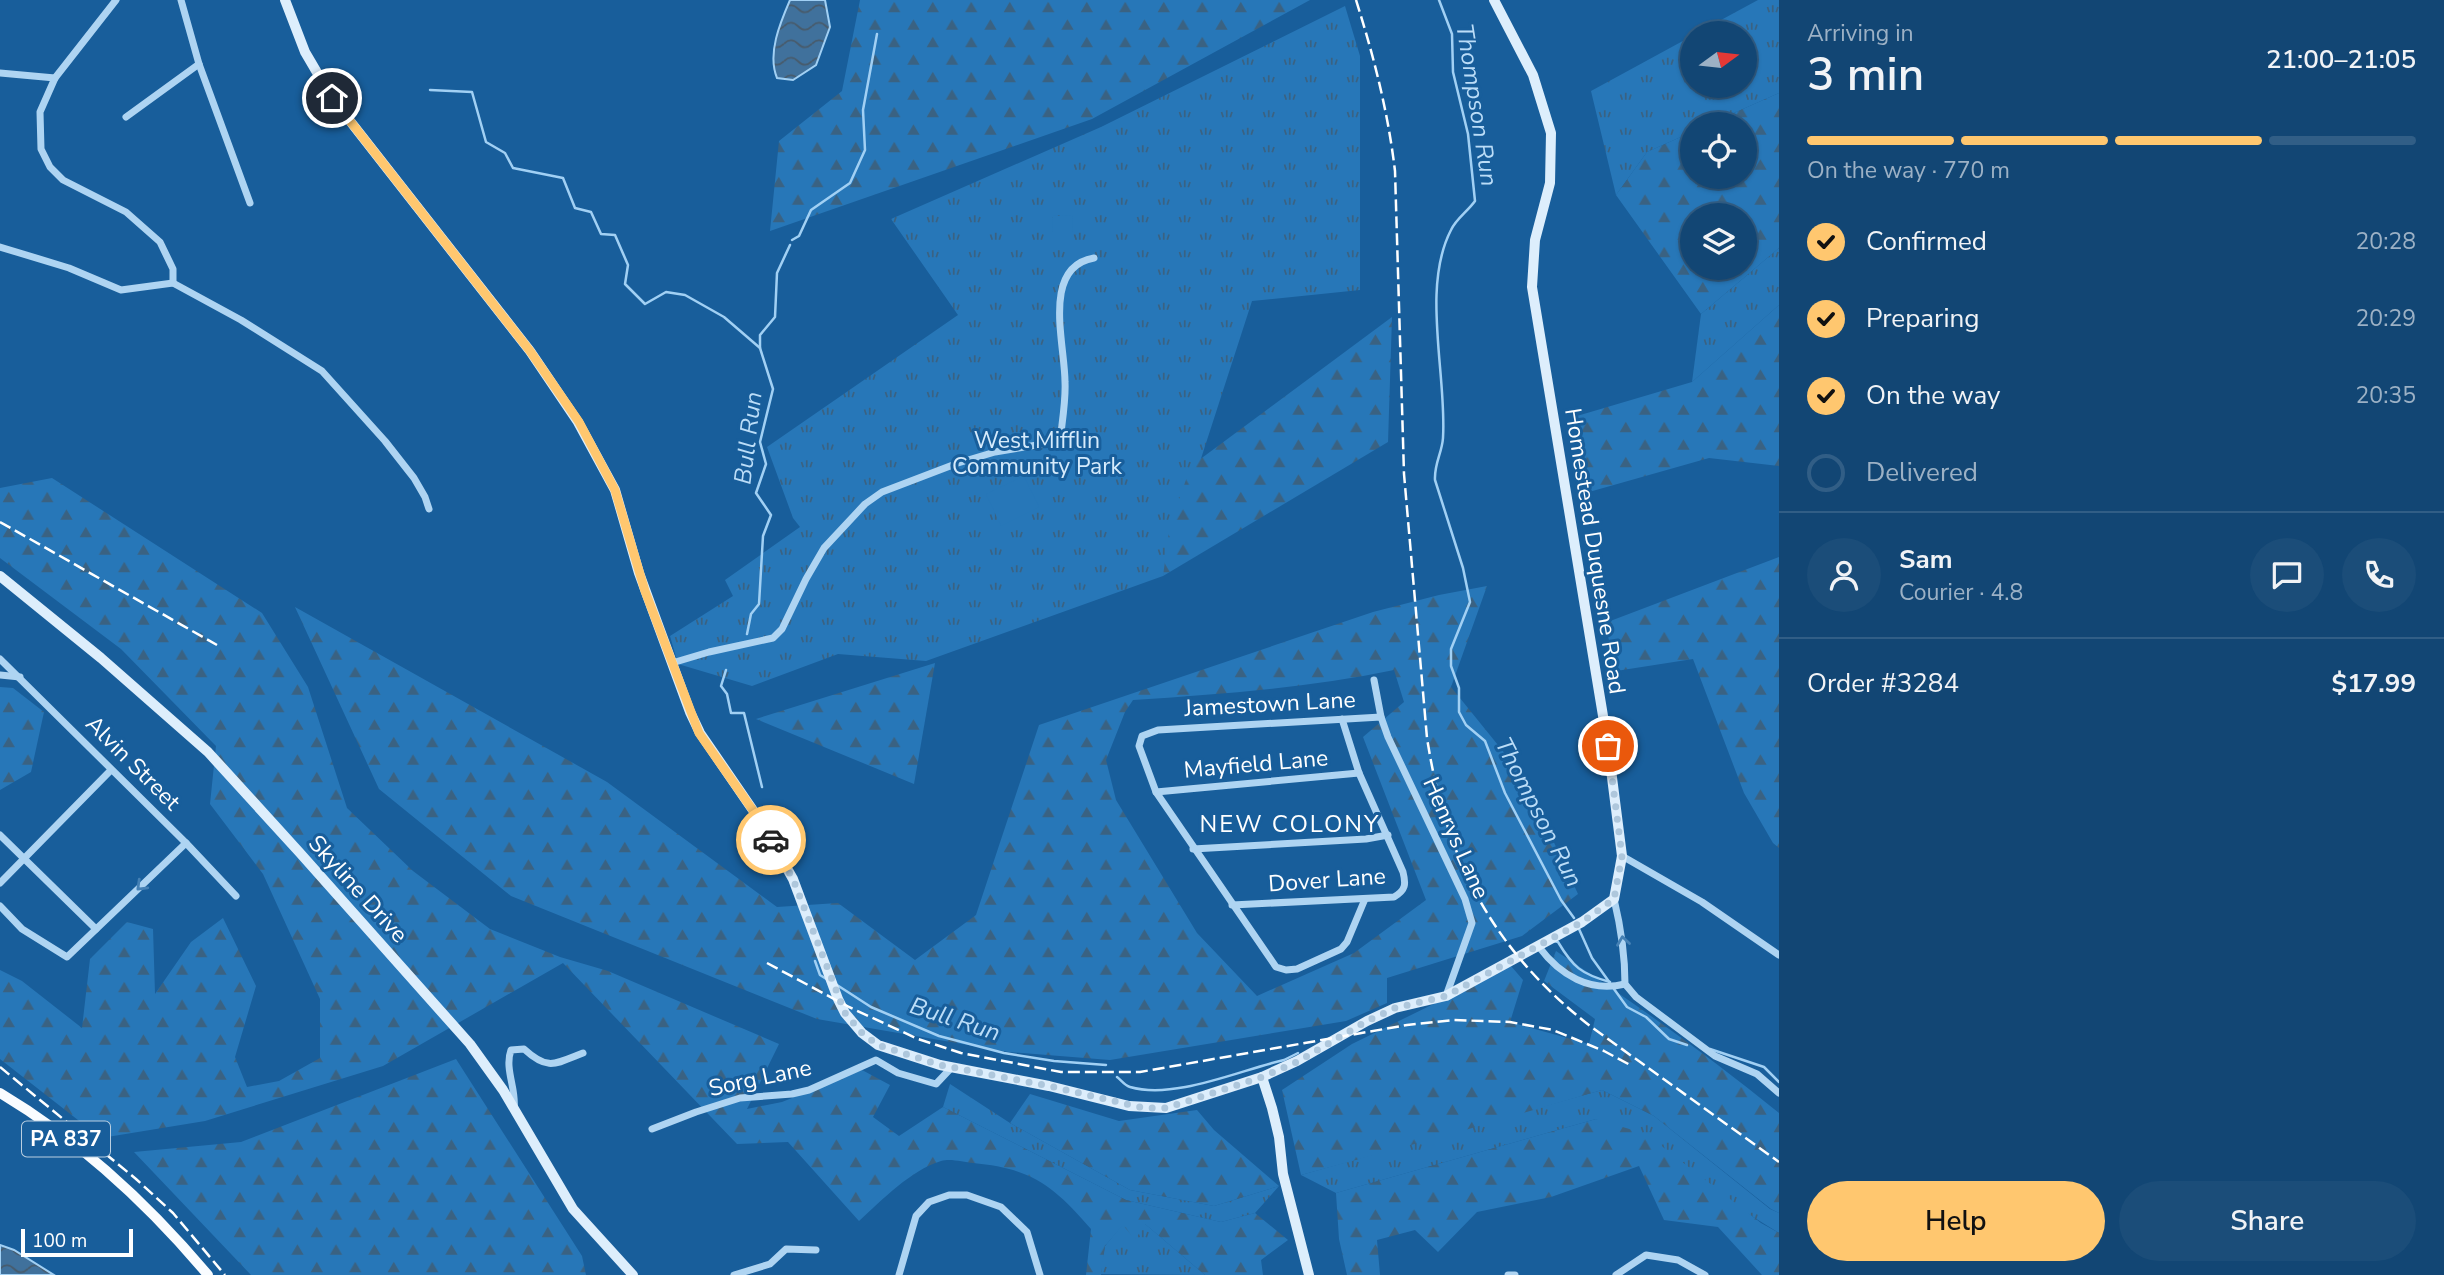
<!DOCTYPE html>
<html lang="en">
<head>
<meta charset="utf-8">
<style>
	body { margin:0; font-family:"Nunito Sans",sans-serif; background:#1b4d79; color:#f1f3f6; height:100vh; display:flex; flex-direction:column; font-size:26px; white-space:nowrap }
	* { box-sizing:border-box; margin:0 }
	p { font-size:23px; color:#9cb1c5 }
	.icon { flex:none; width:38px; height:38px; fill:none; stroke:currentColor; stroke-width:2; stroke-linecap:round; stroke-linejoin:round }
	.map { position:relative; flex:1; overflow:hidden }
	.details { display:flex; flex-direction:column; background:#124674; width:665px }
	.details>* { flex:none }
	.needle { width:46px; rotate:75deg }
	.controls { position:absolute; left:1680px; top:21px; display:grid; gap:14px }
	.controls a { display:grid; place-items:center; width:77px; height:77px; border-radius:50%; background:#124674; box-shadow:0 2px 5px #0004,0 0 0 2px #315e86; font-size:35px }
	.scale { position:absolute; left:21px; bottom:18px; width:112px; box-sizing:border-box; padding-left:7px; border:4px solid #fff; border-top:0; font-size:19px; line-height:24px; white-space:nowrap; color:#fff; -webkit-text-stroke:5px #185e9b; paint-order:stroke }
	.pin { position:absolute; display:grid; place-items:center; width:60px; height:60px; color:#fff; margin:-30px; border:4px solid #fff; border-radius:50%; box-shadow:0 2px 7px #0007 }
	.courier { position:absolute; display:grid; place-items:center; width:70px; height:70px; margin:-35px; border:5px solid #ffc76f; border-radius:50%; background:#fff; color:#222; box-shadow:0 2px 9px #0007 }
	.overview em { font-style:normal; font-weight:600 }
	.overview div { display:flex; flex-direction:column-reverse }
	.overview { display:flex; align-items:center; justify-content:space-between; height:119px; padding:0 28px }
	h1 { font-size:46px; font-weight:600; line-height:52px }
	.bar { display:grid; grid-template-columns:repeat(4,1fr); gap:10px 7px; align-content:center; height:84px; padding:0 28px }
	.bar i { height:9px; border-radius:5px; background:#315e86 }
	.bar .active { background:#ffc76f }
	.bar p { grid-column:span 4 }
	.line { display:flex; align-items:center; gap:18px; padding:0 28px; border-top:2px solid #315e86 }
	.line div { flex:1 }
	.round { display:grid; place-items:center; flex:none; width:74px; height:74px; border-radius:37px; background:#1b4d79 }
	ol { padding:0 28px; list-style:none }
	li { display:flex; align-items:center; gap:21px; height:77px }
	li p { margin-inline-start:auto }
	li .icon { padding:7px; border-radius:50%; background:#ffc76f; color:#111; stroke-width:4 }
	li:last-child { color:#9cb1c5 }
	li i { width:38px; height:38px; border:4px solid #315e86; border-radius:50% }
	.action { display:flex; gap:14px; margin-top:auto; padding:14px 28px }
	.action a { flex:1; height:80px; border-radius:42px; background:#ffc76f; color:#111; font-size:28px; font-weight:600; line-height:80px; text-align:center }
	.action a+a { background:#1b4d79; color:#f1f3f6 }
	main { display:flex; flex:1; min-height:0 }
	.map>svg:first-child { display:block }
	.grass { fill:url(#grass-tufts) }
	.forest { fill:url(#forest-firs); fill-rule:evenodd }
	.pitch { fill:#2777b8 }
	.water { fill:url(#water-waves); stroke:#a1d0f4; stroke-width:2 }
	.lines { fill:none; stroke-linecap:round; stroke-linejoin:round }
	.stream { stroke:#a1d0f4; stroke-width:2.5 }
	.street { stroke:#aed4f2; stroke-width:7 }
	.secondary { stroke:#ddeefc; stroke-width:10 }
	.primary { stroke:#f9fcff; stroke-width:10 }
	.rail { stroke:#fff; stroke-width:2.5; stroke-dasharray:12 5; stroke-linecap:butt }
	.oneway { stroke:#4581b5 }
	.done { stroke:#aec7dc; stroke-width:7; stroke-dasharray:0 12.6 }
	.route { stroke:#ffc76f; stroke-width:9 }
	.labels { text-anchor:middle; dominant-baseline:central; stroke-width:6; stroke-linejoin:round; paint-order:stroke }
	.shield { fill:#185e9b; stroke:#bacfe1; stroke-width:2 }
	.shield-label { font-size:21px; font-weight:bold; fill:#fff }
	.park-label { font-size:23px; fill:#d6ebfc; stroke:#185e9b }
	.street-label { font-size:23px; fill:#fff; stroke:#185e9b }
	.water-label { font-size:24px; font-style:italic; fill:#bbddf8; stroke:#185e9b }
	.neighbourhood-label { font-size:24px; letter-spacing:2px; fill:#fff; stroke:#185e9b }
</style>
</head>
<body>
<main>
<div class="map">
<svg width="1779" height="1275" viewBox="0 0 1779 1275">
	<defs>
		<pattern id="grass-tufts" width="24" height="20" patternUnits="userSpaceOnUse" patternTransform="scale(1.75)"><rect width="24" height="20" fill="#2777b8"/><path d="M3 7l-1-3M5 7V3M7 7l1-3M15 17l-1-3M17 17v-4M19 17l1-3" fill="none" stroke="#3a6282"/></pattern>
		<pattern id="forest-firs" width="22" height="20" patternUnits="userSpaceOnUse" patternTransform="scale(1.75)"><rect width="22" height="20" fill="#2777b8"/><path d="M5 1l3.5 6h-7zM16 11l3.5 6h-7z" fill="#3a6282"/></pattern>
		<pattern id="water-waves" width="16" height="10" patternUnits="userSpaceOnUse" patternTransform="scale(1.75)"><rect width="16" height="10" fill="#40719c"/><path d="M0 5q4-4 8 0t8 0" fill="none" stroke="#475b6c"/></pattern>
	</defs>
	<rect width="100%" height="100%" fill="#185e9b"/>
	<g class="grass">
		<polygon points="1758,0 1779,0 1779,93 1709,124 1692,124 1692,132 1647,152 1616,195 1591,91 1692,36 1692,86 1745,86 1745,33 1697,33"/>
		<polygon points="1345,6 1360,56 1360,290 1252,301 1163,576 926,661 838,654 752,686 678,664 670,636 733,596 725,580 800,527 793,518 767,447 958,315 891,219 1101,127"/>
		<polygon points="1779,248 1779,305 1692,382 1701,314"/>
		<polygon points="950,1084 1010,1123 1130,1190 1214,1206 1279,1186 1255,1213 1221,1222 1126,1200 943,1107"/>
		<polygon points="1602,1090 1654,1116 1770,1209 1779,1213 1779,1233 1596,1119 1336,1193 1301,1175"/>
		<polygon points="1144,1223 1205,1275 1100,1274 1105,1246 1123,1224 1135,1239"/>
	</g>
	<g class="forest">
		<polygon points="860,0 1310,0 1092,119 770,231 779,141 842,91"/>
		<path d="M1779,93V248L1701,314L1616,195L1647,152L1692,132V177H1745V124H1709ZM1692,215H1745V268H1692Z"/>
		<polygon points="1779,305 1779,466 1709,458 1589,492 1577,416 1692,382"/>
		<polygon points="1392,317 1388,442 1163,576 1170,524 1191,466"/>
		<path d="M52,478L262,613L308,687L347,808L413,871L490,929L560,957L608,971L779,1044L747,1109L782,1102L862,1070L890,1085L873,1117L899,1136L943,1107L1126,1200L1221,1222L1255,1213L1288,1240L1261,1260L1263,1275H1205L1145,1224L1135,1240L1123,1225L1105,1246L1101,1275H1086L1091,1229C1054,1186 1031,1168 973,1163C964,1162 950,1158 941,1161C911,1170 882,1200 859,1221L788,1142L737,1144L563,963L383,1066L205,1121L101,1138L0,1059V970L22,981L82,1028L90,959L127,922L153,929L155,994L191,942L223,918L256,986L235,1057L247,1087L279,1081L320,1058V999L263,874L210,804L216,746L121,649L0,558V488Z"/>
		<polygon points="1779,557 1779,848 1773,843 1744,793 1693,659 1616,671 1605,623"/>
		<path d="M1487,586L1451,687L1523,776L1578,894L1522,936L1387,978V1003L1346,1021L1110,1060L1009,1052L817,1019L511,896L379,789L295,607L607,782L777,907L838,903L915,960L976,915L1039,725L1373,612L1439,595ZM1394,670L1404,702L1363,737L1426,900L1354,953L1257,996L1197,933L1116,800L1106,760L1125,712L1133,700C1221,694 1308,688 1394,670Z"/>
		<polygon points="935,663 914,784 756,719"/>
		<polygon points="0,687 13,688 44,712 31,772 0,790"/>
		<path d="M1556,951C1633,1002 1708,1055 1779,1113V1213L1771,1209L1654,1116L1602,1090L1455,1133L1301,1175L1282,1090L1352,1044L1511,966L1523,980L1510,1022L1589,1044L1595,1019L1544,981Z"/>
		<polygon points="456,1059 582,1256 586,1275 251,1275 134,1152 241,1142"/>
		<polygon points="1030,1094 1119,1121 1197,1110 1214,1130 1279,1186 1214,1206 1130,1190 1010,1123"/>
		<polygon points="1596,1119 1646,1134 1761,1223 1779,1233 1779,1275 1762,1275 1718,1227 1664,1220 1639,1166 1551,1197 1477,1212 1438,1252 1415,1230 1377,1240 1380,1275 1347,1275 1339,1239 1336,1193"/>
	</g>
	<g class="pitch">
		<polygon points="1072,215 1073,232 1052,232 1053,216"/>
		<polygon points="1077,444 1078,462 1057,463 1056,445"/>
		<polygon points="1024,476 1039,507 1001,526 986,494"/>
	</g>
	<g class="water">
		<path d="M790,0H825L830,27L816,65L793,80L777,78C767,54 780,23 790,0Z"/>
		<polygon points="0,1245 14,1250 54,1275 0,1275"/>
	</g>
	<g class="lines">
		<g class="stream">
			<path d="M1439,0L1452,34L1453,72L1468,134L1475,201C1468,211 1456,219 1451,230C1421,288 1447,375 1443,438C1442,453 1434,464 1435,480L1463,568L1470,602L1451,649V666L1459,688V712L1466,725L1485,741L1505,793L1561,900L1574,918"/>
			<polyline points="430,90 472,92 486,142 505,153 513,168 563,178 575,208 591,212 601,234 615,235 628,265 625,284 645,304 666,292 685,295 724,317 760,348 773,389 760,442 766,464 756,493 771,515 763,536 759,604 751,614 747,634"/>
			<polyline points="792,240 799,236 811,210 850,183 865,150 863,110 877,34"/>
			<polyline points="760,348 760,335 775,317 777,273 790,245"/>
			<polyline points="726,670 721,686 727,694 731,713 744,713 762,787"/>
			<polyline points="1579,929 1592,958 1610,983"/>
			<path d="M1554,941L1558,942C1573,967 1581,974 1610,982"/>
			<polyline points="815,961 820,975 828,980"/>
			<polyline points="837,985 871,1007 939,1036 1004,1053 1054,1061 1106,1065"/>
			<polyline points="1614,989 1627,1007 1646,1017 1669,1039 1687,1045"/>
			<polyline points="1710,1049 1764,1067 1779,1082"/>
			<path d="M1117,1077C1121,1080 1125,1086 1130,1087C1175,1100 1240,1070 1284,1060L1298,1053"/>
		</g>
		<g class="street">
			<polyline points="116,0 55,78 40,112 41,149 50,167 63,180 126,212 160,242 173,269 173,283"/>
			<polyline points="181,0 199,64 250,203"/>
			<polyline points="0,73 55,78"/>
			<polyline points="126,117 199,64"/>
			<polyline points="0,247 69,268 121,290 173,283 241,320 322,371 385,441 414,478 425,497 429,509"/>
			<polyline points="0,659 186,843 236,896"/>
			<path d="M672,663L709,652L773,638L782,629L806,579L824,548L865,504L882,492L958,463L995,452L1060,441C1062,422 1066,401 1065,382C1065,344 1041,267 1094,258"/>
			<polyline points="0,675 20,677"/>
			<polyline points="1374,680 1381,717"/>
			<polyline points="1156,792 1359,773"/>
			<polyline points="0,835 96,929"/>
			<polyline points="1193,849 1366,839 1388,835"/>
			<polyline points="1622,856 1702,902 1779,955"/>
			<polyline points="0,883 111,770"/>
			<polyline points="1365,899 1347,942 1341,949 1297,969 1286,970 1276,967 1156,792 1139,746 1142,736 1158,730 1381,717 1388,737 1465,899 1472,923 1446,996"/>
			<path d="M1614,899C1621,928 1625,954 1625,984L1636,997L1715,1056L1757,1074L1779,1093"/>
			<path d="M1232,905L1394,897C1406,890 1406,884 1403,872L1359,773L1342,719"/>
			<polyline points="0,906 22,929 67,957 186,843"/>
			<path d="M1539,947C1560,975 1590,993 1625,984"/>
			<path d="M514,1109C517,1090 504,1069 511,1050L524,1049C548,1071 555,1064 583,1053"/>
			<polyline points="652,1129 696,1112 740,1098 792,1094 809,1090 876,1060 898,1073 936,1084 952,1067"/>
			<polyline points="734,1275 770,1264 786,1249 816,1250"/>
			<polyline points="899,1275 916,1216 929,1202 949,1195 967,1195 1001,1207 1027,1232 1040,1275"/>
			<polyline points="1508,1275 1515,1275"/>
			<polyline points="1616,1275 1646,1255 1678,1260 1705,1275"/>
		</g>
		<g class="secondary">
			<polyline points="285,0 305,52 332,98 530,351 578,422 615,490 639,573 690,712 700,733 759,819 793,879 838,999 845,1013 862,1033 878,1045 940,1065 1049,1086 1129,1106 1166,1108 1262,1077 1297,1061 1367,1021 1395,1008 1446,996 1582,922 1614,899 1622,856 1608,746 1532,287 1535,240 1550,183 1551,133 1533,75 1494,0"/>
			<polyline points="0,576 101,658 208,752 300,853 470,1044 503,1090 573,1209 633,1275"/>
			<polyline points="1262,1077 1272,1108 1279,1137 1283,1174 1309,1275"/>
		</g>
		<path class="primary" d="M0,1093C79,1140 149,1205 208,1275"/>
		<g class="rail">
			<path d="M1356,0C1374,57 1388,112 1395,171L1404,474L1427,738C1446,860 1492,949 1590,1026L1779,1162"/>
			<polyline points="0,522 217,645"/>
			<polyline points="767,963 849,1007 918,1039 961,1053 1061,1072 1140,1072 1407,1025 1454,1020 1510,1022 1553,1030 1604,1051 1632,1066"/>
			<polyline points="0,1067 136,1179 173,1213 225,1275"/>
		</g>
	</g>
	<defs><path id="oneway-chevron" d="M-2-3.5L2.5 0L-2 3.5" fill="none" stroke-width="1.6" stroke-linecap="round" stroke-linejoin="round" transform="scale(1.75)"/></defs>
	<g class="oneway">
		<use href="#oneway-chevron" transform="translate(141 886) rotate(136)"/>
		<use href="#oneway-chevron" transform="translate(1623 941) rotate(-98)"/>
	</g>
	<g class="lines">
		<polyline class="done" points="771,840 793,879 845,1013 862,1033 878,1045 940,1065 1049,1086 1144,1108 1166,1108 1262,1077 1297,1062 1367,1021 1395,1008 1446,996 1582,922 1614,899 1622,856 1608,746"/>
		<polyline class="route" points="332,98 530,351 579,422 615,490 645,591 699,733 759,819 771,840"/>
	</g>
	<g class="labels">
		<rect class="shield" x="22" y="1121.5" width="88" height="35" rx="5"/>
		<g class="shield-label">
			<text x="66" y="1139">PA 837</text>
		</g>
		<g class="park-label">
			<text x="1037" y="440">West Mifflin<tspan x="1037" dy="26">Community Park</tspan></text>
		</g>
		<g class="street-label">
			<text transform="translate(1595 551) rotate(81)">Homestead Duquesne Road</text>
			<text transform="translate(1270 704) rotate(-3)">Jamestown Lane</text>
			<text transform="translate(133 763) rotate(45)">Alvin Street</text>
			<text transform="translate(1256 764) rotate(-5)">Mayfield Lane</text>
			<text transform="translate(1456 838) rotate(66)">Henrys Lane</text>
			<text transform="translate(1327 880) rotate(-4)">Dover Lane</text>
			<text transform="translate(358 889) rotate(48)">Skyline Drive</text>
			<text transform="translate(760 1078) rotate(-12)">Sorg Lane</text>
		</g>
		<g class="water-label">
			<text transform="translate(1477 105) rotate(81)">Thompson Run</text>
			<text transform="translate(748 438) rotate(-83)">Bull Run</text>
			<text transform="translate(1539 812) rotate(63)">Thompson Run</text>
			<text transform="translate(955 1019) rotate(18)">Bull Run</text>
		</g>
		<g class="neighbourhood-label">
			<text x="1290" y="824">NEW COLONY</text>
		</g>
	</g>
</svg>
<div class="controls">
<a><svg class="needle" viewBox="-14 -14 28 28"><path d="M0-13l5 13h-10z" fill="#e53935"/><path d="M0 13l5-13h-10z" fill="#9cb1c5"/></svg></a>
<a><svg class="icon" aria-label="locate" viewBox="0 0 24 24"><circle cx="12" cy="12" r="6"/><path d="M12 2v4M12 18v4M2 12h4M18 12h4"/></svg></a>
<a><svg class="icon" aria-label="layers" viewBox="0 0 24 24"><path d="M12 4l9 5-9 5-9-5zM3 14l9 5 9-5"/></svg></a>
</div>
<div class="scale">100 m</div>
<div class="pin" style="left:1608px;top:746px;background:#ea580c"><svg class="icon" aria-label="bag" viewBox="0 0 24 24"><path d="M5 8h14l-1 12H6zM9 8a3 3 0 0 1 6 0"/></svg></div>
<div class="pin" style="left:332px;top:98px;background:#1f2937"><svg class="icon" aria-label="home" viewBox="0 0 24 24"><path d="M3 11l9-7 9 7M6 9v11h12V9"/></svg></div>
<div class="courier" style="left:771px;top:840px"><svg class="icon" aria-label="car" viewBox="0 0 24 24"><path d="M5 17H2v-5l4-1 3-4h7l3 4 3 1v5h-3M9 17h6M6 11h13"/><circle cx="7" cy="17" r="2"/><circle cx="17" cy="17" r="2"/></svg></div>
</div>
<section class="details">
<div class="overview"><div><h1>3 min</h1><p>Arriving in</p></div><em>21:00–21:05</em></div>
<div class="bar"><i class="active"></i><i class="active"></i><i class="active"></i><i></i><p>On the way · 770 m</p></div>
<ol>
<li><svg class="icon" aria-label="check" viewBox="0 0 24 24"><path d="M5 12l5 5 9-10"/></svg>Confirmed<p>20:28</p></li>
<li><svg class="icon" aria-label="check" viewBox="0 0 24 24"><path d="M5 12l5 5 9-10"/></svg>Preparing<p>20:29</p></li>
<li><svg class="icon" aria-label="check" viewBox="0 0 24 24"><path d="M5 12l5 5 9-10"/></svg>On the way<p>20:35</p></li>
<li><i></i>Delivered</li>
</ol>
<div class="line" style="height:126px"><a class="round"><svg class="icon" aria-label="person" viewBox="0 0 24 24"><circle cx="12" cy="8" r="4"/><path d="M4 21q1-7 8-7t8 7"/></svg></a><div><b>Sam</b><p>Courier · 4.8</p></div><a class="round"><svg class="icon" aria-label="chat" viewBox="0 0 24 24"><path d="M4 5h16v11H9l-5 4z"/></svg></a><a class="round"><svg class="icon" aria-label="phone" viewBox="0 0 24 24"><path d="M5 4h4l2 5-3 2q2 4 5 5l2-3 5 2v4C11 20 4 13 5 4z"/></svg></a></div>
<div class="line" style="height:91px"><div>Order #3284</div><b>$17.99</b></div>
<div class="action"><a>Help</a><a>Share</a></div>
</section>
</main>
</body>
</html>
